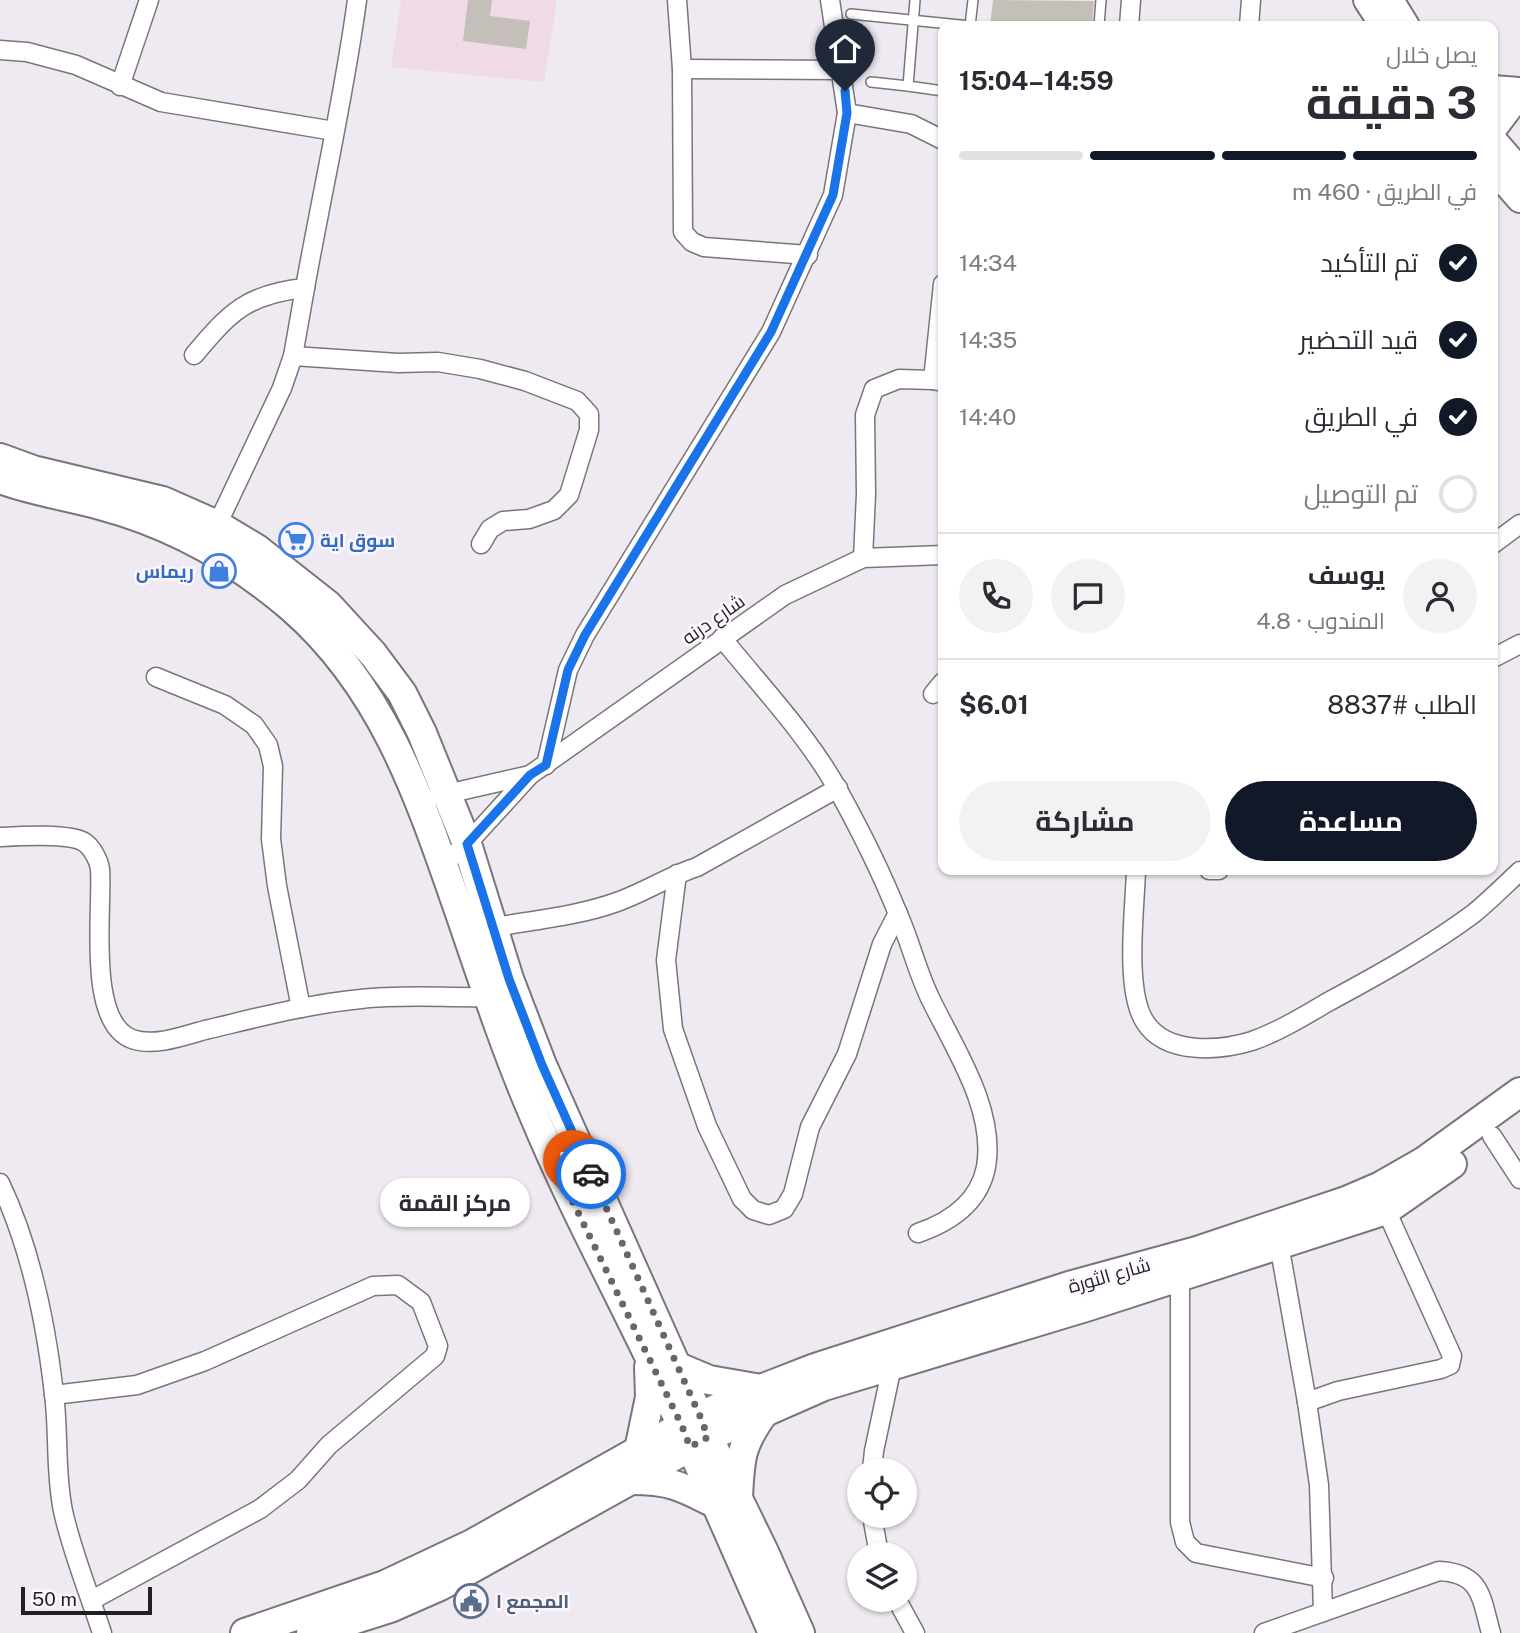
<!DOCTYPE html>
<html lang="ar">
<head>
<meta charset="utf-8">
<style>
	body { margin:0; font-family:"Public Sans",Cairo,sans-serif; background:#f2f2f3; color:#2b2b33; direction:rtl; height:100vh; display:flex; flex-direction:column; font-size:26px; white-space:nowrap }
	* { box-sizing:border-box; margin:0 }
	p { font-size:23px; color:#7c7c81 }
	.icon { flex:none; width:38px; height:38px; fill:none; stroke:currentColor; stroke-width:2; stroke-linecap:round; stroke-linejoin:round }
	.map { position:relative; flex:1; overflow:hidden; direction:ltr }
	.sheet { position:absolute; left:938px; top:21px; width:560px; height:854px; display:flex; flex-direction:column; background:#fff; border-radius:14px; box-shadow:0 2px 5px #0004; direction:rtl }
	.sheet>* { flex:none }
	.buttons { position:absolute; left:847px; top:1458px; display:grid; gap:14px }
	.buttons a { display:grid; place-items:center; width:70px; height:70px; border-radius:50%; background:#fff; box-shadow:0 2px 5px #0004; font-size:35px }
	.scale { position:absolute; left:21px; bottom:18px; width:131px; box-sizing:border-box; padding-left:7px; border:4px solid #211f21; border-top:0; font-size:19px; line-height:24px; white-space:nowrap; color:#211f21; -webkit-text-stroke:5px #fcf7fe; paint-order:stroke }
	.pin { position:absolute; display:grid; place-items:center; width:60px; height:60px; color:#fff; margin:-72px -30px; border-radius:50% 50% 50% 0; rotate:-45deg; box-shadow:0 0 7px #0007 }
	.pin .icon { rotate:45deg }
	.courier { position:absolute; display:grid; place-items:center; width:70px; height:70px; margin:-35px; border:5px solid #1a73e8; border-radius:50%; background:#fff; color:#222; box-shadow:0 2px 9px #0007 }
	.bubble { position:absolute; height:49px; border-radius:24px; background:#fff; box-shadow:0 2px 5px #0004; font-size:23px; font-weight:700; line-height:49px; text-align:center; direction:rtl }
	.overview em { font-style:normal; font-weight:700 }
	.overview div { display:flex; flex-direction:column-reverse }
	.overview { display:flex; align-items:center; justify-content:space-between; height:119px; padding:0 21px }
	h1 { font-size:46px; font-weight:700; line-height:52px }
	.bar { display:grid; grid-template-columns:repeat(4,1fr); gap:10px 7px; align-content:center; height:84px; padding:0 21px }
	.bar i { height:9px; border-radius:5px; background:#e1e1e2 }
	.bar .active { background:#111827 }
	.bar p { grid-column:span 4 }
	.line { display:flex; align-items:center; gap:18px; padding:0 21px; border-top:2px solid #e1e1e2 }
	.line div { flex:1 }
	.round { display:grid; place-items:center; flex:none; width:74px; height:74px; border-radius:37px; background:#f2f2f3 }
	ol { padding:0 21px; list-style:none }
	li { display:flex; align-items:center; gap:21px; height:77px }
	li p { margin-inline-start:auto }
	li .icon { padding:7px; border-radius:50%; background:#111827; color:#fff; stroke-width:4 }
	li:last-child { color:#7c7c81 }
	li i { width:38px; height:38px; border:4px solid #e1e1e2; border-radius:50% }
	.primary-button { display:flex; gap:14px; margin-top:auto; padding:14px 21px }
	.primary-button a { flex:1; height:80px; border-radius:42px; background:#111827; color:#fff; font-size:28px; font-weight:700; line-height:80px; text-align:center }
	.primary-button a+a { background:#f2f2f3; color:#2b2b33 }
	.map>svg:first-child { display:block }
	.education { fill:#f1dae8 }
	.building { fill:#c4bfb8 }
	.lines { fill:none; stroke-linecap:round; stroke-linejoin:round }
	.lane-casing { stroke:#7a757b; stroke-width:12 }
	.street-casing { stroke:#7a757b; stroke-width:21 }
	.secondary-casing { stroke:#7a757b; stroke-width:30 }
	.primary-casing { stroke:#7a757b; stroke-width:32 }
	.lane { stroke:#fff; stroke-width:9 }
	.street { stroke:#fff; stroke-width:18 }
	.secondary { stroke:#fff; stroke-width:26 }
	.primary { stroke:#fff; stroke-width:28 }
	.done { stroke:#69666a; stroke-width:7; stroke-dasharray:0 12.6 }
	.route { stroke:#1a73e8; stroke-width:9 }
	.labels { text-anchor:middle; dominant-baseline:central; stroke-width:5; stroke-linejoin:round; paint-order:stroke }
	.shop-label { font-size:19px; font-weight:bold; fill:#366cbe; stroke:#fcf7fe; text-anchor:start }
	.street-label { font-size:19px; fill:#211f21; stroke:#fcf7fe }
	.service-label { font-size:19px; font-weight:bold; fill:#4e5e75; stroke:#fcf7fe; text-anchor:start }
</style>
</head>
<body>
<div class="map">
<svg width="1520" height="1633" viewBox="0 0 1520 1633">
	<rect width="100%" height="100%" fill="#efe9f1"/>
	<polygon class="education" points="401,0 557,0 544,82 391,67"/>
	<g class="building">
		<polygon points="468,0 492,0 490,16 530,21 526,49 463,41"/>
		<polygon points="993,0 1094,1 1092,26 990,26"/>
	</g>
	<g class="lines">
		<g class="lane-casing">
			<g id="lane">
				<polyline points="915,0 908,86 943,91"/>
				<polyline points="851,14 970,26 973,0"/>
				<polyline points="1099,26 1101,0"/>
				<polyline points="871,82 908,86"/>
			</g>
		</g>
		<g class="street-casing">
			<g id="street">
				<polyline points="677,0 682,69 683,232 692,242 704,247 808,255"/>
				<polyline points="1129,26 1131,0"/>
				<polyline points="1249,26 1251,0"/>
				<polyline points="0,50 27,52 76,65 161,102 334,131"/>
				<polyline points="682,69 842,70"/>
				<polyline points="120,86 149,0"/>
				<polyline points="847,113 911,124 943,140"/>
				<polyline points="943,284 933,380 943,382"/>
				<path d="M194,355C230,312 247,294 305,288C322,192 344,97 357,0"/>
				<polyline points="293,356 398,363 438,362 480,369 525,381 577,401 589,414 589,430 569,495 554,510 529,519 503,521 490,529 481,544"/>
				<polyline points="217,525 282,388 293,356 305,288"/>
				<polyline points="1493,544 1520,524"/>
				<polyline points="863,558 866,494 865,415 874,389 899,379 933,380"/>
				<path d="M722,638C760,685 809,737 838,790C859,828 882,874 898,914C910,941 917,971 930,998C954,1048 996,1109 986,1167C979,1203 950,1222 918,1233"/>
				<polyline points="1493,658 1520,644"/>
				<polyline points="156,677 225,705 254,725 268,745 273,766 271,839 277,886 301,1008"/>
				<polyline points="933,694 943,682"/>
				<polyline points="546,765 568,670 585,635 771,332 833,195 847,113 830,0"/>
				<polyline points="438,796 530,775"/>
				<path d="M0,837C19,836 69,833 84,842C92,847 99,861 100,869C103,908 86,1022 132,1039C153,1047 184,1036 205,1030C256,1018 308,1004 361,999C403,994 446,998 488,997"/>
				<polyline points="443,864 467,844 530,775 785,595 863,558 943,555"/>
				<path d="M1136,870C1135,908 1124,990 1145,1022C1166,1055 1219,1051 1252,1041C1278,1032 1304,1016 1328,1002C1378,975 1427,948 1473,914C1489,901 1505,885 1520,871"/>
				<polyline points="1209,870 1219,870"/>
				<polyline points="677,874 666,960 673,1029 707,1126 742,1199 753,1210 769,1215 784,1209 793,1194 810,1127 847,1054 882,944 898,913"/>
				<path d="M495,927C535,920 578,916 617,902C645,892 669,876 697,867L838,788"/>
				<polyline points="1492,1136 1520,1179"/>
				<path d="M0,1183C31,1248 46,1323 54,1394C59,1433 55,1472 63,1511C72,1552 89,1593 102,1633"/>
				<polyline points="1279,1244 1307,1402 1319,1485 1323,1612"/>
				<polyline points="1180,1268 1180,1522 1185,1542 1196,1553 1324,1578"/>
				<polyline points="54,1395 137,1385 205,1361 373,1286 398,1285 421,1302 438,1346 435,1356 329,1445 298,1480 260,1509 92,1600"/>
				<polyline points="1307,1402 1338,1391 1441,1369 1450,1365 1452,1356 1386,1210"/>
				<polyline points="872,1470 874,1451 892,1366"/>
				<polyline points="872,1516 879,1554"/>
				<polyline points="897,1600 915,1633"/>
				<path d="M1264,1633L1439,1571C1482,1573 1481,1598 1491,1633"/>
			</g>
		</g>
		<g class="secondary-casing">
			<g id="secondary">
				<polyline points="1367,0 1384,26"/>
				<polyline points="1390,0 1406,26"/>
				<polyline points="1493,89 1520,91"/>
				<polyline points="1493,129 1520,93"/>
				<polyline points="1493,140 1520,171"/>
				<polyline points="1493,168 1520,199"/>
			</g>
		</g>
		<g class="primary-casing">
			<g id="primary">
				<polyline points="0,458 33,470 163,501 217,525 257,549 328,605 373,654 402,693 422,733 467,844 509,979 542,1065 708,1437 764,1552 800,1633"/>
				<path d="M0,479C32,491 67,496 100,505C172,524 235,559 292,608C381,686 417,790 455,899C480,971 503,1043 533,1113C577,1219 634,1319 681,1424C712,1494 742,1564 773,1633"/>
				<polyline points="678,1367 709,1380 761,1389"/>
				<polyline points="639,1450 650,1397 649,1367"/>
				<path d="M631,1480C671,1480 681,1486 716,1504"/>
				<path d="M738,1497C740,1459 740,1446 763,1414"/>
				<polyline points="245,1633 385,1585 472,1544 700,1416 761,1389 815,1368 1069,1286 1197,1251 1346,1201 1381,1186 1423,1162 1520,1092"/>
				<polyline points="311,1633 390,1608 440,1586 708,1437 824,1386 1089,1306 1386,1210 1452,1164"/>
			</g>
		</g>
		<use href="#lane" class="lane"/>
		<use href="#street" class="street"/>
		<use href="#secondary" class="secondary"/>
		<use href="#primary" class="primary"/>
	</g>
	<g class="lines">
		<polyline class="done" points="573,1202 682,1426 690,1447 708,1437 700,1416 591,1174"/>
		<polyline class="route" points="591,1174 542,1065 509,979 467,844 530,775 546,765 568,670 585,635 771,332 833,195 847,113 845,91"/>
	</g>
	<defs>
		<g id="supermarket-ring" transform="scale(1.75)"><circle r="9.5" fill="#fcf7fe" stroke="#3f7fe0" stroke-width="1.5"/><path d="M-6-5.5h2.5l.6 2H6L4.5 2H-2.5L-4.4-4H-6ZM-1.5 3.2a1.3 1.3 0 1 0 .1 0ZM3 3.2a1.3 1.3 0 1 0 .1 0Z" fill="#3f7fe0"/></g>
		<g id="shop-ring" transform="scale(1.75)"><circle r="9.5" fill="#fcf7fe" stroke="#3f7fe0" stroke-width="1.5"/><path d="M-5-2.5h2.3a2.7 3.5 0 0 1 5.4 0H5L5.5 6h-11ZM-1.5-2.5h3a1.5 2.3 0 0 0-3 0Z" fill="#3f7fe0"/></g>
		<g id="civic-ring" transform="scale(1.75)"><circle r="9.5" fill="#fcf7fe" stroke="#5c6f8a" stroke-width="1.5"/><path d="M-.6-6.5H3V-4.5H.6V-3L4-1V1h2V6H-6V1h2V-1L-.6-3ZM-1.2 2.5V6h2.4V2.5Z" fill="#5c6f8a"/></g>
	</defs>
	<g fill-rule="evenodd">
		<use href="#supermarket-ring" x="296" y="540"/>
		<use href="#shop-ring" x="219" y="571"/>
		<use href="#civic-ring" x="471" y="1601"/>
	</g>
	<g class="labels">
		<g class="shop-label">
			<text x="320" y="540">سوق اية</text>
			<text x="194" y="571" text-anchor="end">ريماس</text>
		</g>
		<g class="street-label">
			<text transform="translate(713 619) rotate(-35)">شارع درنه</text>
			<text transform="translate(1109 1275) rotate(-16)">شارع الثورة</text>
		</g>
		<g class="service-label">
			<text x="496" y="1601">المجمع ا</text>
		</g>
	</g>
</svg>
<div class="buttons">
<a><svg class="icon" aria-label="locate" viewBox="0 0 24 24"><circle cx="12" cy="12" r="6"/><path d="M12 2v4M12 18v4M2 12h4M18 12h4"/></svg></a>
<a><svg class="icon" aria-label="layers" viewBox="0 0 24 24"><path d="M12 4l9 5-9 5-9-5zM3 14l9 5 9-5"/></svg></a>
</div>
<div class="scale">50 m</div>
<div class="pin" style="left:573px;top:1202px;background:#ea580c"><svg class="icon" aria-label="bag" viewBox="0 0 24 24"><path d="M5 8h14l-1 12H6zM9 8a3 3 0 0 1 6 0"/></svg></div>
<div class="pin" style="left:845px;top:91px;background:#1f2937"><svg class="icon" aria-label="home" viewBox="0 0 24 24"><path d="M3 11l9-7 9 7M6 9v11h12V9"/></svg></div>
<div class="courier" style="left:591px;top:1174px"><svg class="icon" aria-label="car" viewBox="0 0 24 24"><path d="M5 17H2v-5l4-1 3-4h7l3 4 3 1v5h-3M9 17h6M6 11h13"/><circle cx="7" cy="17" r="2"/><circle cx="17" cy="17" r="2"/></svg></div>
<div class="bubble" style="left:380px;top:1178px;width:150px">مركز القمة</div>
<section class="sheet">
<div class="overview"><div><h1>3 دقيقة</h1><p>يصل خلال</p></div><em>14:59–15:04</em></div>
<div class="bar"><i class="active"></i><i class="active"></i><i class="active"></i><i></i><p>في الطريق · 460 m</p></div>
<ol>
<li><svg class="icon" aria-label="check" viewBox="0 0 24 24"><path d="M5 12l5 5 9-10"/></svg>تم التأكيد<p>14:34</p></li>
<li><svg class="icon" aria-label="check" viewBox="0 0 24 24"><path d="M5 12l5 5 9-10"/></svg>قيد التحضير<p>14:35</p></li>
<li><svg class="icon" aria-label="check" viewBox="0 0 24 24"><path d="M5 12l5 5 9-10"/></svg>في الطريق<p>14:40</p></li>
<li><i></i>تم التوصيل</li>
</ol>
<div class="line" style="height:126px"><a class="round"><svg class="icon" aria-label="person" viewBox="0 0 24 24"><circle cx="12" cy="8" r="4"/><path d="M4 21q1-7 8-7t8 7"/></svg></a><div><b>يوسف</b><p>المندوب · 4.8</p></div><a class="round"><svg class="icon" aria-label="chat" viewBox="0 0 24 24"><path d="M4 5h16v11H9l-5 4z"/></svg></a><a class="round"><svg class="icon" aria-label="phone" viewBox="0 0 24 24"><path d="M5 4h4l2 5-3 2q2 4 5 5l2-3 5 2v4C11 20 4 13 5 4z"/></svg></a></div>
<div class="line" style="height:91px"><div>الطلب #8837</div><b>$6.01</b></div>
<div class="primary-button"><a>مساعدة</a><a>مشاركة</a></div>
</section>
</div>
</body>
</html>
